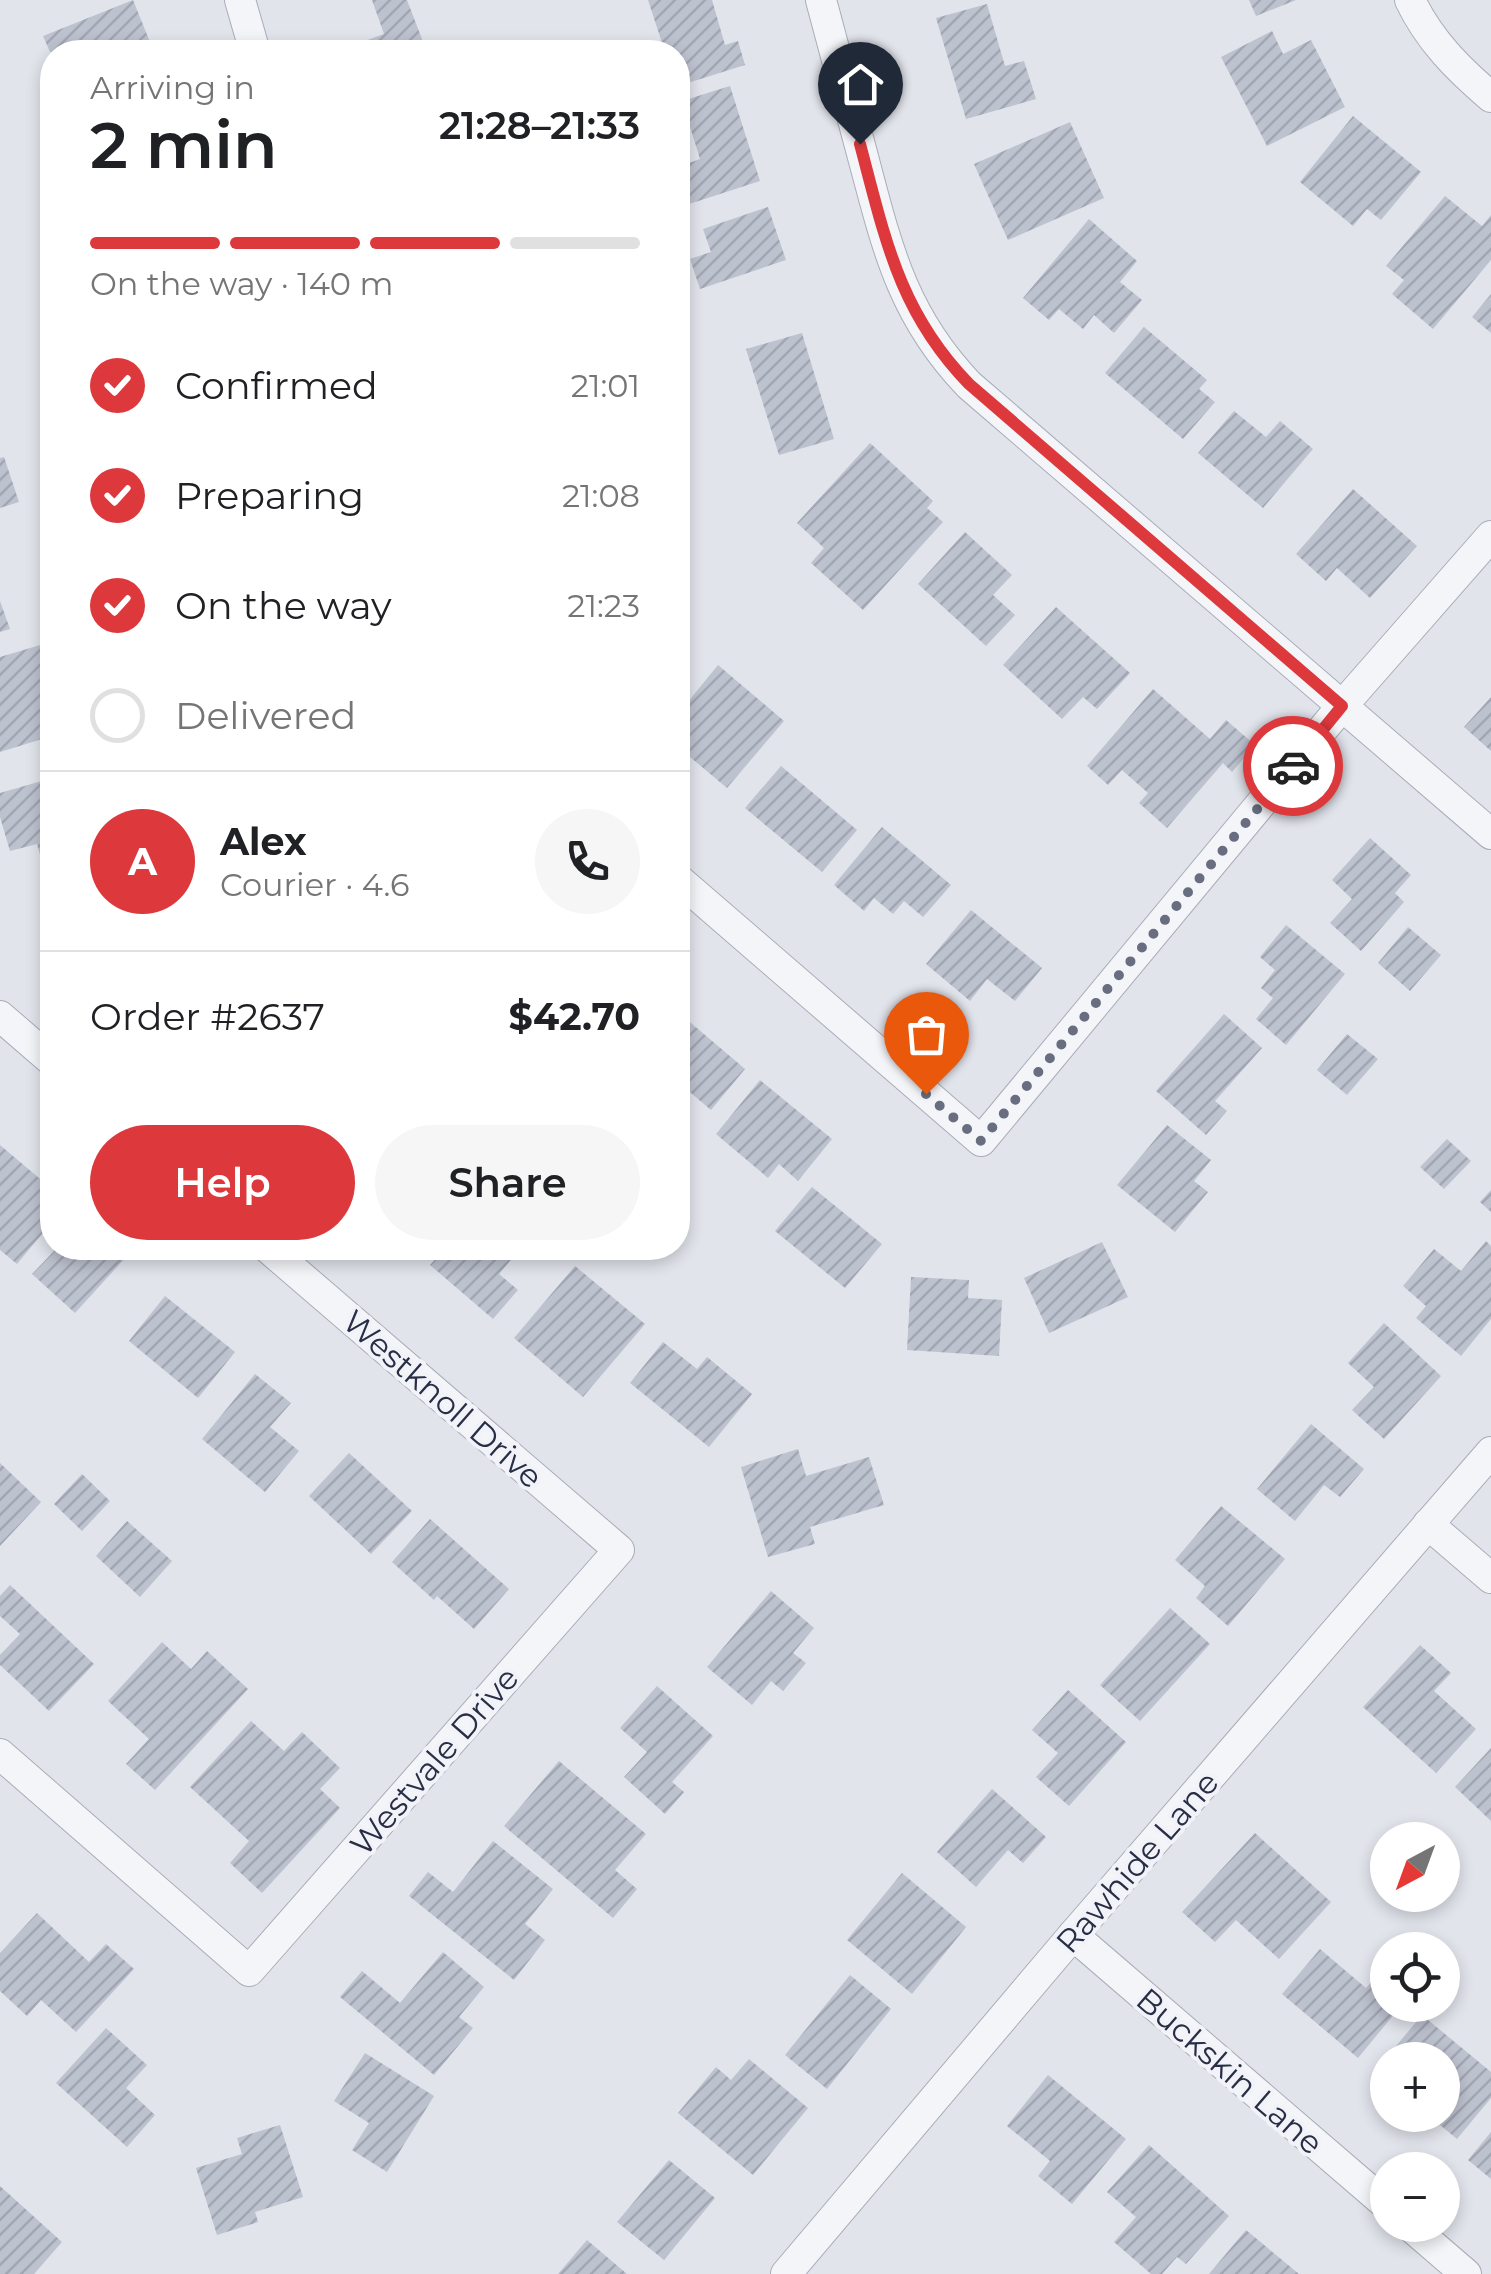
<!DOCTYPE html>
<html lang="en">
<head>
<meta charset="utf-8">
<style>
	body { margin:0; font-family:Montserrat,sans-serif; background:#f6f6f6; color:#202124; height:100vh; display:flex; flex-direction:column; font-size:38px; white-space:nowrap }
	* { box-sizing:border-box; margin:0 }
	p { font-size:32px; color:#757577 }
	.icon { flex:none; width:55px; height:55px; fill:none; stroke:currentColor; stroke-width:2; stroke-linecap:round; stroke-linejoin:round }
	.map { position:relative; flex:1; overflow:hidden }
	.details { position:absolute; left:40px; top:40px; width:650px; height:1220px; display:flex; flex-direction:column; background:#fff; border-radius:40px; box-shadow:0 5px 15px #0003 }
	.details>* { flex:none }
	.needle { width:65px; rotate:221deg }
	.buttons { position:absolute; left:1370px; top:1822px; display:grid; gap:20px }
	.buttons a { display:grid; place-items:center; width:90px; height:90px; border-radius:50%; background:#fff; box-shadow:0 5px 15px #0003; font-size:50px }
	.pin { position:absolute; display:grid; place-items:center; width:85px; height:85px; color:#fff; margin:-102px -42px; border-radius:50% 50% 50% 0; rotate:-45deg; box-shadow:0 0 10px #0007 }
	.pin .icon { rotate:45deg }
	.courier { position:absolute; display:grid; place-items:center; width:100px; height:100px; margin:-50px; border:8px solid #dd393d; border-radius:50%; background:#fff; color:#222; box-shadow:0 2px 12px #0007 }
	.head em { font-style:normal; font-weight:600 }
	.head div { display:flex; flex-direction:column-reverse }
	.head { display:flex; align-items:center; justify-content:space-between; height:170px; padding:0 50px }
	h1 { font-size:65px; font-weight:600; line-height:75px }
	.bar { display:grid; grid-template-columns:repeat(4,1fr); gap:15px 10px; align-content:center; height:120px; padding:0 50px }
	.bar i { height:12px; border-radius:8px; background:#e0e0e0 }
	.bar .current { background:#dd393d }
	.bar p { grid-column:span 4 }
	.line { display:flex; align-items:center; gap:25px; padding:0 50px; border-top:2px solid #e0e0e0 }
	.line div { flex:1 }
	.round { display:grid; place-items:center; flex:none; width:105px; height:105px; border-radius:52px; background:#f6f6f6 }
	ol { padding:0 50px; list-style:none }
	li { display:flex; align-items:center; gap:30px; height:110px }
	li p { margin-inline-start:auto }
	li .icon { padding:10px; border-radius:50%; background:#dd393d; color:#fff; stroke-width:4 }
	li:last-child { color:#757577 }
	li i { width:55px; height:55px; border:5px solid #e0e0e0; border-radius:50% }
	.action { display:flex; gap:20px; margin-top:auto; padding:20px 50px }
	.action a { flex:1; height:115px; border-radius:60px; background:#dd393d; color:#fff; font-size:40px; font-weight:600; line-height:115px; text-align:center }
	.action a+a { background:#f6f6f6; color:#202124 }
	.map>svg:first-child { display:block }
	.building { fill:url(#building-hatch) }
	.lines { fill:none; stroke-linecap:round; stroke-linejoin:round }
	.minor-casing { stroke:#a9adb9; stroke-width:32 }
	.minor { stroke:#f4f5f9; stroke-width:30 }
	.done { stroke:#686e7f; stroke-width:10; stroke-dasharray:0 18 }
	.route { stroke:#dd393d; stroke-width:12 }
	.labels { text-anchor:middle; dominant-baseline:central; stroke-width:8; stroke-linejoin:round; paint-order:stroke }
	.street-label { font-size:32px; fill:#272e45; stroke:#f1f3f8 }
</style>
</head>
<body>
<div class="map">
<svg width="1491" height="2274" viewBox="0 0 1491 2274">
	<defs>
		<pattern id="building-hatch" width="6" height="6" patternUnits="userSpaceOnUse" patternTransform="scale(2.5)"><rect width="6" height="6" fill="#bdc2cf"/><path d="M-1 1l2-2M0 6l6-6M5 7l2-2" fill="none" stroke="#a2a7b3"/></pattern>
	</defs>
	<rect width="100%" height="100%" fill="#e1e4eb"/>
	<g class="building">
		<polygon points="133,0 154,52 50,52 43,36"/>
		<polygon points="372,0 407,0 427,52 353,52 351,46 384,34"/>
		<polygon points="648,0 712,0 725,45 738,41 745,65 678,86 678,52 665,52"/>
		<polygon points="1249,0 1296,0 1256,16"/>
		<polygon points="987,4 1005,66 1024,61 1036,99 966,119 936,18"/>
		<polygon points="1272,31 1283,54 1311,40 1345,107 1267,146 1221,57"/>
		<polygon points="730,86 760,181 686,205 678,167 700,159 682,101"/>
		<polygon points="1353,116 1421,172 1381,220 1367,209 1353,226 1300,182"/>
		<polygon points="1070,122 1104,198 1008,240 974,164"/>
		<polygon points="1445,196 1482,226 1491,215 1491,260 1433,329 1392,294 1404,280 1386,266"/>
		<polygon points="768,207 786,260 700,289 690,259 711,252 703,229"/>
		<polygon points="1089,219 1137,261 1120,282 1142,300 1114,333 1094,315 1083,329 1059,309 1049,320 1023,298"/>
		<polygon points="1491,294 1491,333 1472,317"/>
		<polygon points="1144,327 1207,380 1199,389 1215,402 1183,439 1105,373"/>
		<polygon points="802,333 834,439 779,455 746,349"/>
		<polygon points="1234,411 1266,437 1280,421 1313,449 1263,508 1198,453"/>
		<polygon points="870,443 933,501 927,508 943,522 863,610 811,563 824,548 797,523"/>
		<polygon points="4,457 19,502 0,508 0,458"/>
		<polygon points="1353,489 1417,546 1370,598 1337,568 1326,581 1296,554"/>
		<polygon points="965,532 1012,575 993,595 1015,615 986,646 918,584"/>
		<polygon points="0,601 10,629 0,632"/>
		<polygon points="1056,607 1130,673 1097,709 1083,697 1062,719 1003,665"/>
		<polygon points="47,643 52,663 52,736 0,752 0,657"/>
		<polygon points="718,665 784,721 727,788 678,747 678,714"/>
		<polygon points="1153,689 1210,739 1226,720 1255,745 1232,772 1223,763 1167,828 1139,803 1148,793 1122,770 1108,785 1087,766"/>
		<polygon points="1491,697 1491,751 1464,727"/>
		<polygon points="781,766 857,830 822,872 745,808"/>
		<polygon points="52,778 52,894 51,894 37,844 10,851 0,817 0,793"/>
		<polygon points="882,827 951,885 923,917 904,901 893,914 874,898 864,911 834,885"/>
		<polygon points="1370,838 1411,875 1395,893 1404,902 1361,951 1330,923 1352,899 1332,880"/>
		<polygon points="971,910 1042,968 1015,1001 987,979 970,1001 926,964"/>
		<polygon points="1286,925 1345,974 1286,1045 1256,1019 1273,998 1261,988 1275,970 1260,957"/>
		<polygon points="1408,927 1441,955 1410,991 1378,963"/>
		<polygon points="678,1012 745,1069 711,1110 678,1082"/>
		<polygon points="1224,1014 1262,1048 1215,1101 1227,1111 1206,1135 1156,1091"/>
		<polygon points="1347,1034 1378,1059 1347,1095 1317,1070"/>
		<polygon points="760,1080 832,1139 798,1181 779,1164 768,1178 716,1134"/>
		<polygon points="1167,1125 1211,1160 1194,1181 1208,1192 1175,1232 1117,1185"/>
		<polygon points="1447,1139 1471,1161 1444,1189 1420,1167"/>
		<polygon points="0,1145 52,1189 44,1200 52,1207 52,1222 17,1264 0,1250"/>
		<polygon points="812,1187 882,1244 845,1288 775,1231"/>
		<polygon points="1491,1190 1491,1212 1480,1202"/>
		<polygon points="1486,1241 1491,1246 1491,1319 1461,1356 1416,1318 1426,1306 1403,1286 1434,1249 1461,1271"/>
		<polygon points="1102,1242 1128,1297 1049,1333 1024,1278"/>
		<polygon points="57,1248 116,1248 126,1257 75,1313 32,1274"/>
		<polygon points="445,1248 521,1248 499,1274 518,1290 493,1319 430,1265"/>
		<polygon points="575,1266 645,1324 583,1397 514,1338"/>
		<polygon points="911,1277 969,1280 968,1298 1002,1300 999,1356 907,1350"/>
		<polygon points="165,1296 235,1352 198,1398 129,1341"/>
		<polygon points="1384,1323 1441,1376 1384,1439 1352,1410 1374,1387 1348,1363"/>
		<polygon points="663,1342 697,1369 707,1357 752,1394 709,1447 630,1383"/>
		<polygon points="255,1374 291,1403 270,1427 299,1451 265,1492 202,1439"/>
		<polygon points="1311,1424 1364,1469 1340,1497 1324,1485 1295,1521 1257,1489"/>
		<polygon points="798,1449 806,1476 869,1457 884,1505 810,1527 815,1544 768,1557 741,1467"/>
		<polygon points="349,1453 412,1511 371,1554 309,1496"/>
		<polygon points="0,1463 41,1502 0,1546"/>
		<polygon points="82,1474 110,1501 82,1531 54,1504"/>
		<polygon points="1221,1506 1285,1559 1228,1626 1196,1598 1205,1586 1175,1560"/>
		<polygon points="430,1519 509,1589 474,1629 437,1596 434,1600 392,1562"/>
		<polygon points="127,1521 172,1561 140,1597 96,1556"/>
		<polygon points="10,1585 94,1664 49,1711 0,1665 0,1655 20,1634 0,1616 0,1596"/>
		<polygon points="771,1591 814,1628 793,1653 806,1663 783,1691 771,1681 752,1705 707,1667"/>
		<polygon points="1170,1608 1210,1644 1140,1721 1100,1685"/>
		<polygon points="162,1642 191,1669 207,1651 248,1689 155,1790 126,1764 149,1739 108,1701"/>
		<polygon points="1420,1645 1451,1673 1434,1691 1476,1729 1436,1773 1363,1707"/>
		<polygon points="657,1686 713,1736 672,1782 684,1792 665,1814 624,1777 647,1752 620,1728"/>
		<polygon points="1068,1690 1126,1742 1069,1806 1036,1777 1058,1753 1032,1730"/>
		<polygon points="251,1721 284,1751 302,1732 340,1768 320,1789 340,1808 262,1893 230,1863 249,1841 190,1787"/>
		<polygon points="1491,1748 1491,1821 1455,1787"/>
		<polygon points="559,1761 646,1834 615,1870 637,1889 613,1918 504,1826"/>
		<polygon points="992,1789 1046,1837 1023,1863 1008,1850 976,1887 937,1852"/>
		<polygon points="1255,1833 1331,1902 1279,1959 1236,1920 1215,1942 1182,1912"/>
		<polygon points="493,1841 553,1889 525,1924 545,1940 514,1980 409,1896 428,1872 453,1892"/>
		<polygon points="902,1873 966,1927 912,1994 847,1940"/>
		<polygon points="37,1913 89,1962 106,1944 134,1969 76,2032 41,2000 27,2016 0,1991 0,1953"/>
		<polygon points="1320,1949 1366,1988 1380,1971 1388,1977 1388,1996 1383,2002 1396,2012 1358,2058 1282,1994"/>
		<polygon points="443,1952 484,1987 459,2017 473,2028 434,2075 340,1997 362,1971 400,2003"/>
		<polygon points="850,1975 891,2009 827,2089 785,2055"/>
		<polygon points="1422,2015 1491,2072 1491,2098 1457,2139 1428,2115 1442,2115 1442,2060 1388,2060 1388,2081 1375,2071"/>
		<polygon points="106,2028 147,2065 126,2088 155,2115 127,2147 56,2083"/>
		<polygon points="365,2053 434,2096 387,2172 352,2150 369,2123 334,2101"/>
		<polygon points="749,2059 808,2108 753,2175 678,2113 716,2067 731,2080"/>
		<polygon points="1048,2075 1126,2139 1072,2204 1038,2176 1050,2161 1007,2126"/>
		<polygon points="280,2125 303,2197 255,2212 258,2222 217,2235 196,2168 242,2154 237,2138"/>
		<polygon points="1491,2132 1491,2179 1468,2160"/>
		<polygon points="1149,2145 1229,2216 1186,2264 1177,2257 1162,2274 1151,2274 1114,2242 1136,2217 1107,2192"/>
		<polygon points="669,2160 715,2198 664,2260 617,2222"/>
		<polygon points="0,2186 62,2242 34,2274 0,2274"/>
		<polygon points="1246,2230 1299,2274 1209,2274"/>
		<polygon points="587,2240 627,2274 558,2274"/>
	</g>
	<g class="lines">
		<g class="minor-casing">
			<g id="minor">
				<polyline points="240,0 255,52"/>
				<path d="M821,0C835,52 849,105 863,157C887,247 902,315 969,385L1491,834"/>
				<path d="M1410,0C1429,40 1458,69 1491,97"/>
				<polyline points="678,879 981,1141 1342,706 1491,536"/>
				<polyline points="0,1016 52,1061"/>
				<polyline points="1428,1524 1491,1578"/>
				<polyline points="0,1754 249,1971 619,1550 268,1248"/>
				<polyline points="1073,1935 1388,2206"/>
				<polyline points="1409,2225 1466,2274"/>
				<polyline points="786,2274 1073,1935 1491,1452"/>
			</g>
		</g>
		<use href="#minor" class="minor"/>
	</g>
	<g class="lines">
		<polyline class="done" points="926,1094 981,1141 1293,766"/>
		<path class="route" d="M860,144C885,238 899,312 969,384L1342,706L1293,766"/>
	</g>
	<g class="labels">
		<g class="street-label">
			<text transform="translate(443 1399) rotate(41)">Westknoll Drive</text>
			<text transform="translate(434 1761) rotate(-49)">Westvale Drive</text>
			<text transform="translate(1137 1862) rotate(-49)">Rawhide Lane</text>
			<text transform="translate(1230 2071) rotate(41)">Buckskin Lane</text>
		</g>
	</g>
</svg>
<div class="buttons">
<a><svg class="needle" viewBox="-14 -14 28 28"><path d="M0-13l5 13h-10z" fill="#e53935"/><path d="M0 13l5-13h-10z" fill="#757577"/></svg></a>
<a><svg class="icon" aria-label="locate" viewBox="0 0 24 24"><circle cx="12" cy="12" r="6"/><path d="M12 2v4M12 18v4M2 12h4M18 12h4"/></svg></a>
<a>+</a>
<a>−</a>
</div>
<div class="pin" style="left:926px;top:1094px;background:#ea580c"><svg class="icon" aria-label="bag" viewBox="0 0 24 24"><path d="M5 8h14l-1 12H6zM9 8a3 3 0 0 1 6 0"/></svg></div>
<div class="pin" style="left:860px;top:144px;background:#1f2937"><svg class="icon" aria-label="home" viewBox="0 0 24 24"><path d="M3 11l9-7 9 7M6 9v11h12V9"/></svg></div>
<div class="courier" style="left:1293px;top:766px"><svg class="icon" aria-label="car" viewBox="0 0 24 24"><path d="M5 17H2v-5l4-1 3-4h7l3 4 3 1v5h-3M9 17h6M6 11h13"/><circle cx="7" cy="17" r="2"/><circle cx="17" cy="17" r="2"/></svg></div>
<section class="details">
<div class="head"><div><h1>2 min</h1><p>Arriving in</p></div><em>21:28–21:33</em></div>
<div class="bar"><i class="current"></i><i class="current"></i><i class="current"></i><i></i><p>On the way · 140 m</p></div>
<ol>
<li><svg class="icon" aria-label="check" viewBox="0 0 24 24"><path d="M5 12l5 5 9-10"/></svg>Confirmed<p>21:01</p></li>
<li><svg class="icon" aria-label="check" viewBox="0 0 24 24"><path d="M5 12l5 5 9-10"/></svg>Preparing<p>21:08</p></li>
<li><svg class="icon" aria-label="check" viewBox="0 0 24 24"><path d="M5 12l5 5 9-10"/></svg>On the way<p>21:23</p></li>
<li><i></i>Delivered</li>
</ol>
<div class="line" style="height:180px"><b class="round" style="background:#dd393d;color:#fff">A</b><div><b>Alex</b><p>Courier · 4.6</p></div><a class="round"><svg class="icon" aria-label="phone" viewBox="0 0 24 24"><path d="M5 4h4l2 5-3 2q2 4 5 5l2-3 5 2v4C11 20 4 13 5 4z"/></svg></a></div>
<div class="line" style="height:130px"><div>Order #2637</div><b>$42.70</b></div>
<div class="action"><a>Help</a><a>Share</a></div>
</section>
</div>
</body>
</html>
